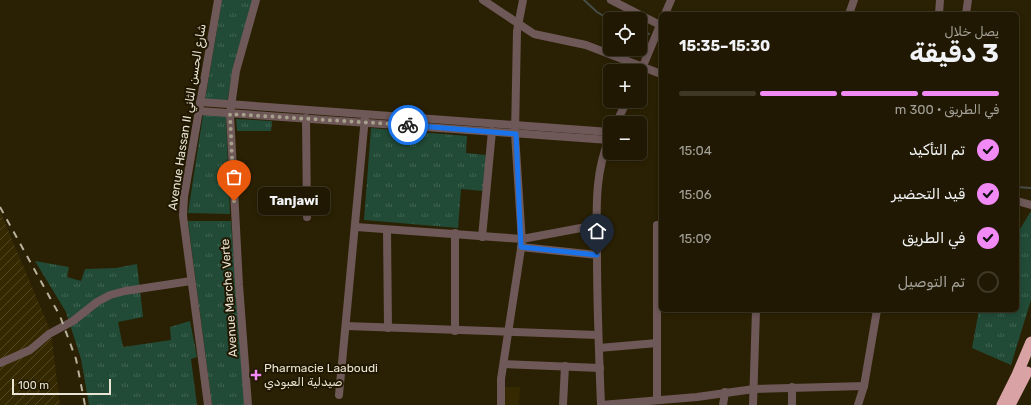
<!DOCTYPE html>
<html lang="ar">
<head>
<meta charset="utf-8">
<style>
	body { margin:0; font-family:Rubik,"Noto Sans Arabic",sans-serif; background:#2d2511; color:#f1f3f6; direction:rtl; height:100vh; display:flex; flex-direction:column; font-size:15px; white-space:nowrap }
	* { box-sizing:border-box; margin:0 }
	p { font-size:13px; color:#a2a099 }
	.icon { flex:none; width:22px; height:22px; fill:none; stroke:currentColor; stroke-width:2; stroke-linecap:round; stroke-linejoin:round }
	.map { position:relative; flex:1; overflow:hidden; direction:ltr }
	.sheet { position:absolute; left:659px; top:12px; width:360px; height:300px; display:flex; flex-direction:column; background:#201802; border-radius:6px; box-shadow:0 2px 6px #0003,0 0 0 1px #3d3724; direction:rtl }
	.sheet>* { flex:none }
	.buttons { position:absolute; left:603px; top:12px; display:grid; gap:8px }
	.buttons a { display:grid; place-items:center; width:44px; height:44px; border-radius:6px; background:#201802; box-shadow:0 2px 6px #0003,0 0 0 1px #3d3724; font-size:20px }
	.scale { position:absolute; left:12px; bottom:10px; width:99px; box-sizing:border-box; padding-left:4px; border:2px solid #e9e4d3; border-top:0; font-size:11px; line-height:14px; white-space:nowrap; color:#e9e4d3; -webkit-text-stroke:3px #201700; paint-order:stroke }
	.pin { position:absolute; display:grid; place-items:center; width:34px; height:34px; color:#fff; margin:-41px -17px; border-radius:50% 50% 50% 0; rotate:-45deg; box-shadow:0 0 4px #0007 }
	.pin .icon { rotate:45deg }
	.courier { position:absolute; display:grid; place-items:center; width:40px; height:40px; margin:-20px; border:3px solid #1a73e8; border-radius:50%; background:#fff; color:#222; box-shadow:0 1px 5px #0007 }
	.bubble { position:absolute; height:28px; border-radius:6px; background:#201802; box-shadow:0 2px 6px #0003,0 0 0 1px #3d3724; font-size:13px; font-weight:700; line-height:28px; text-align:center; direction:rtl }
	.overview em { font-style:normal; font-weight:700 }
	.overview div { display:flex; flex-direction:column-reverse }
	.overview { display:flex; align-items:center; justify-content:space-between; height:68px; padding:0 20px }
	h1 { font-size:26px; font-weight:700; line-height:30px }
	.bar { display:grid; grid-template-columns:repeat(4,1fr); gap:6px 4px; align-content:center; height:48px; padding:0 20px }
	.bar i { height:5px; border-radius:3px; background:#3d3724 }
	.bar .on { background:#f18af4 }
	.bar p { grid-column:span 4 }
	ol { padding:0 20px; list-style:none }
	li { display:flex; align-items:center; gap:12px; height:44px }
	li p { margin-inline-start:auto }
	li .icon { padding:4px; border-radius:50%; background:#f18af4; color:#111; stroke-width:4 }
	li:last-child { color:#a2a099 }
	li i { width:22px; height:22px; border:2px solid #3d3724; border-radius:50% }
	.map>svg:first-child { display:block }
	.built { fill:#352901 }
	.industrial { fill:url(#industrial-furrows) }
	.grass { fill:url(#grass-tufts) }
	.lines { fill:none; stroke-linecap:round; stroke-linejoin:round }
	.stream { stroke:#464d48; stroke-width:2 }
	.minor { stroke:#6e5858; stroke-width:8 }
	.highway { stroke:#d9a3a5; stroke-width:11 }
	.rail { stroke:#b8b19d; stroke-width:2; stroke-dasharray:7 7; stroke-linecap:butt }
	.done { stroke:#a69f8a; stroke-width:4; stroke-dasharray:0 7.2 }
	.route { stroke:#1a73e8; stroke-width:5 }
	.poi-dot { fill:#f18af4; stroke:#201700; stroke-width:1.5 }
	.labels { text-anchor:middle; dominant-baseline:central; stroke-width:4; stroke-linejoin:round; paint-order:stroke }
	.street-label { font-size:12px; fill:#e9e4d3; stroke:#201700 }
	.poi-label { font-size:12px; fill:#e9e4d3; stroke:#201700; text-anchor:start }
</style>
</head>
<body>
<div class="map">
<svg width="1031" height="405" viewBox="0 0 1031 405">
	<defs>
		<pattern id="industrial-furrows" width="10" height="10" patternUnits="userSpaceOnUse"><rect width="10" height="10" fill="#352901"/><path d="M-1 1l2-2M0 10L10 0M9 11l2-2" fill="none" stroke="#524825"/></pattern>
		<pattern id="grass-tufts" width="24" height="20" patternUnits="userSpaceOnUse"><rect width="24" height="20" fill="#214b36"/><path d="M3 7l-1-3M5 7V3M7 7l1-3M15 17l-1-3M17 17v-4M19 17l1-3" fill="none" stroke="#416552"/></pattern>
	</defs>
	<rect width="100%" height="100%" fill="#2a2003"/>
	<polygon class="built" points="504,387 520,387 519,405 503,405"/>
	<polygon class="industrial" points="0,211 51,332 60,405 0,405"/>
	<g class="grass">
		<polygon points="222,0 253,0 234,64 227,102 205,100"/>
		<polygon points="203,115 226,116 230,214 188,213"/>
		<polygon points="236,119 272,121 271,131 237,131"/>
		<polygon points="371,128 467,136 466,153 486,155 483,191 461,189 458,228 364,220"/>
		<polygon points="1031,211 1031,300 1011,365 972,348 979,310 1017,310 1017,234"/>
		<polygon points="188,221 231,221 245,405 212,405"/>
		<polygon points="35,261 69,267 67,277 81,281 85,269 116,268 137,264 143,317 118,322 123,347 171,340 170,327 190,321 197,357 191,359 197,405 89,405 81,359 66,312"/>
	</g>
	<g class="lines">
		<g class="stream">
			<polyline points="584,0 597,12 610,20"/>
			<polyline points="640,30 649,34"/>
			<polyline points="1017,187 1031,188"/>
		</g>
		<g class="minor">
			<polyline points="483,0 534,34 586,45 661,74"/>
			<polyline points="611,0 660,25"/>
			<polyline points="665,14 671,0"/>
			<polyline points="849,14 854,0"/>
			<polyline points="939,14 940,0"/>
			<polyline points="966,14 968,0"/>
			<polyline points="640,73 661,23"/>
			<polyline points="200,102 610,132"/>
			<polyline points="199,111 609,140"/>
			<polyline points="306,118 307,217"/>
			<polyline points="616,123 627,101"/>
			<polyline points="1017,201 1031,205"/>
			<polyline points="657,225 657,400"/>
			<polyline points="356,227 522,239 597,225"/>
			<polyline points="387,230 388,328"/>
			<polyline points="455,233 455,331"/>
			<polyline points="482,237 492,131"/>
			<polyline points="521,247 597,255"/>
			<polyline points="346,326 598,335"/>
			<polyline points="599,348 657,343"/>
			<polyline points="0,363 30,350 49,334 73,321 97,302 110,295 125,291 191,281"/>
			<polyline points="504,364 600,368"/>
			<polyline points="339,395 365,117"/>
			<polyline points="208,405 183,216 184,197 218,0"/>
			<polyline points="248,405 239,285 230,114 236,71 256,0"/>
			<polyline points="501,405 501,379 522,242 515,134 517,31 523,0"/>
			<polyline points="563,405 565,366"/>
			<path d="M601,405C599,355 597,306 597,256C597,216 593,175 610,137"/>
			<polyline points="601,405 697,397 754,389 864,386"/>
			<polyline points="723,405 725,392"/>
			<polyline points="753,405 756,310"/>
			<polyline points="792,405 792,387"/>
			<polyline points="858,405 864,386 877,310"/>
		</g>
		<g class="highway">
			<polyline points="1002,405 1017,375 1031,342"/>
			<polyline points="1010,405 1027,372"/>
		</g>
		<polyline class="rail" points="0,207 60,316 76,359 85,405"/>
	</g>
	<g class="lines">
		<polyline class="done" points="234,201 230,114 408,125"/>
		<polyline class="route" points="408,125 516,134 521,247 597,255"/>
	</g>
	<path class="poi-dot" d="M254 369h4v4h4v4h-4v4h-4v-4h-4v-4h4z"/>
	<g class="labels">
		<g class="street-label">
			<text transform="translate(187 117) rotate(-81)">Avenue Hassan II شارع الحسن الثاني</text>
			<text transform="translate(229 298) rotate(-94)">Avenue Marche Verte</text>
		</g>
		<g class="poi-label">
			<text x="264" y="368">Pharmacie Laaboudi<tspan x="264" dy="14">صيدلية العبودي</tspan></text>
		</g>
	</g>
</svg>
<div class="buttons">
<a><svg class="icon" aria-label="locate" viewBox="0 0 24 24"><circle cx="12" cy="12" r="6"/><path d="M12 2v4M12 18v4M2 12h4M18 12h4"/></svg></a>
<a>+</a>
<a>−</a>
</div>
<div class="scale">100 m</div>
<div class="pin" style="left:234px;top:201px;background:#ea580c"><svg class="icon" aria-label="bag" viewBox="0 0 24 24"><path d="M5 8h14l-1 12H6zM9 8a3 3 0 0 1 6 0"/></svg></div>
<div class="pin" style="left:597px;top:255px;background:#1f2937"><svg class="icon" aria-label="home" viewBox="0 0 24 24"><path d="M3 11l9-7 9 7M6 9v11h12V9"/></svg></div>
<div class="courier" style="left:408px;top:125px"><svg class="icon" aria-label="bike" viewBox="0 0 24 24"><circle cx="6" cy="16" r="4"/><circle cx="18" cy="16" r="4"/><path d="M6 16l4-8h5l3 8M10 8l3 8H6M13 5h3"/></svg></div>
<div class="bubble" style="left:258px;top:187px;width:72px">Tanjawi</div>
<section class="sheet">
<div class="overview"><div><h1>3 دقيقة</h1><p>يصل خلال</p></div><em>15:30–15:35</em></div>
<div class="bar"><i class="on"></i><i class="on"></i><i class="on"></i><i></i><p>في الطريق · 300 m</p></div>
<ol>
<li><svg class="icon" aria-label="check" viewBox="0 0 24 24"><path d="M5 12l5 5 9-10"/></svg>تم التأكيد<p>15:04</p></li>
<li><svg class="icon" aria-label="check" viewBox="0 0 24 24"><path d="M5 12l5 5 9-10"/></svg>قيد التحضير<p>15:06</p></li>
<li><svg class="icon" aria-label="check" viewBox="0 0 24 24"><path d="M5 12l5 5 9-10"/></svg>في الطريق<p>15:09</p></li>
<li><i></i>تم التوصيل</li>
</ol>
</section>
</div>
</body>
</html>
